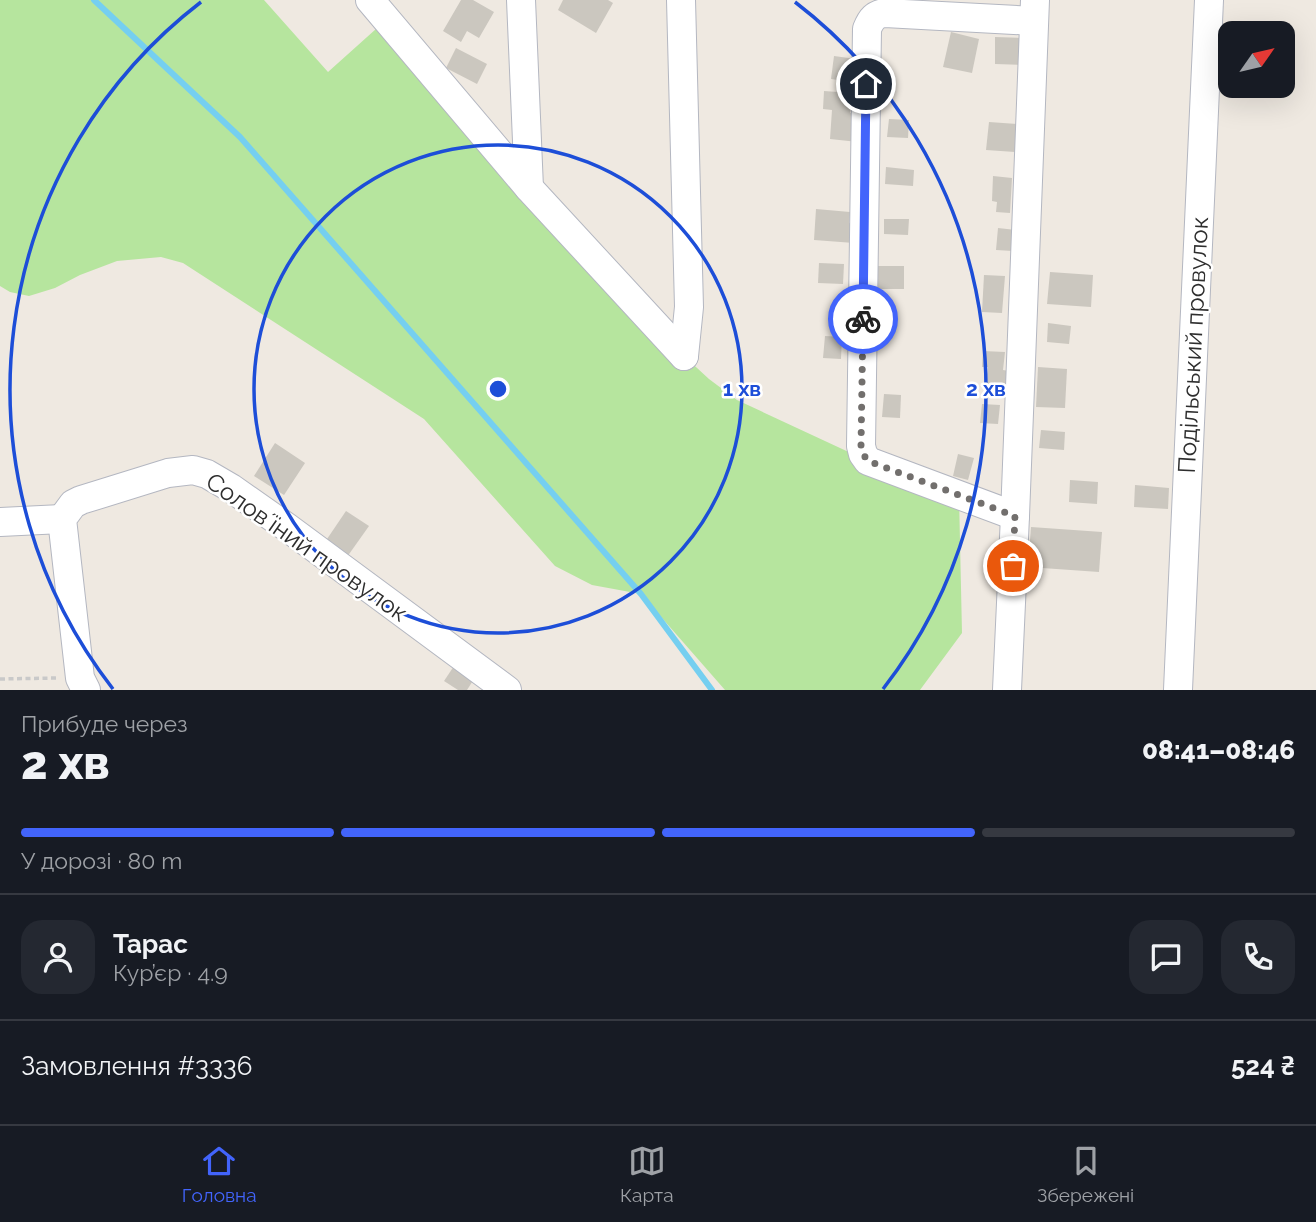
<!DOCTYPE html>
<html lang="uk">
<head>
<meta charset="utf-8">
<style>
	body { margin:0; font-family:Raleway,sans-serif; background:#242831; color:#f1f3f6; height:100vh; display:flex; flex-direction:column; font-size:26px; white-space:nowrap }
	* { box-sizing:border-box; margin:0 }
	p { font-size:23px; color:#9ea1a6 }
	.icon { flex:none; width:38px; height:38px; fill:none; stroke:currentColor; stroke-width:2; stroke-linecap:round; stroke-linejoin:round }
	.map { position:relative; height:690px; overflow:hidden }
	.sheet { display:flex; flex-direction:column; background:#171b24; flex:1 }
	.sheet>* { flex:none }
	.needle { width:46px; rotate:56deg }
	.tools { position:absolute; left:1218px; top:21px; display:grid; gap:14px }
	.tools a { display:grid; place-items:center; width:77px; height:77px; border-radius:14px; background:#171b24; box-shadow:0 7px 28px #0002; font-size:35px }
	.pin { position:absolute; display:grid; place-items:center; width:60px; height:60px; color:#fff; margin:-30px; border:4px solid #fff; border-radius:50%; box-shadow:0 2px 7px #0007 }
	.courier { position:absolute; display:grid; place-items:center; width:70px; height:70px; margin:-35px; border:5px solid #4264fb; border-radius:50%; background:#fff; color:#222; box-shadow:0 2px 9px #0007 }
	.overview em { font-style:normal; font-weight:800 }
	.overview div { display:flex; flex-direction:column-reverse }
	.overview { display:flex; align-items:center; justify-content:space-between; height:119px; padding:0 21px }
	h1 { font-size:46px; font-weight:800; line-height:52px }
	.bar { display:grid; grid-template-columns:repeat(4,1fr); gap:10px 7px; align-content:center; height:84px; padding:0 21px }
	.bar i { height:9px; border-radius:5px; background:#363941 }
	.bar .active { background:#4264fb }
	.bar p { grid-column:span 4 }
	.line { display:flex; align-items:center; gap:18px; padding:0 21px; border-top:2px solid #363941 }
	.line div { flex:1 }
	.round { display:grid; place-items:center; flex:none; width:74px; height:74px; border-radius:21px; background:#242831 }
	.dock { display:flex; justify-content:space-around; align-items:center; height:98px; border-top:2px solid #363941; background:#171b24; font-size:19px; color:#9ea1a6 }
	.dock a { display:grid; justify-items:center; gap:4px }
	.dock .active { color:#4264fb }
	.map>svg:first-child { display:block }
	.green { fill:#b6e59e }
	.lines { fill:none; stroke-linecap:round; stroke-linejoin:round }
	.stream { stroke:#75cff0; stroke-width:6 }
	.building { fill:#cbc7bf }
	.minor-casing { stroke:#b4b7c1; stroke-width:30 }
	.path { stroke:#c9c9c9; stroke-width:3.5; stroke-dasharray:5 3.5; stroke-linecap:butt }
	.minor { stroke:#fff; stroke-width:28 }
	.done { stroke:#726f6d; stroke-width:7; stroke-dasharray:0 12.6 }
	.route { stroke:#4264fb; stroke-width:9 }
	.ring { fill:none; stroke:#1d4ed8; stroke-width:3.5 }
	.labels { text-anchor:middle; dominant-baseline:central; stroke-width:5; stroke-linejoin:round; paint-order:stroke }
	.street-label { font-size:24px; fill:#2e2e2e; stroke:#fff }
	.centre { fill:#1d4ed8; stroke:#fff; stroke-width:3.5 }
	.ring-label { font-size:21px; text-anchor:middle; font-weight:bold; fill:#1d4ed8; stroke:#fff; stroke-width:5; stroke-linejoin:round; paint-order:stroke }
</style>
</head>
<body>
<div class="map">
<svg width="1316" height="690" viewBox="0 0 1316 690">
	<rect width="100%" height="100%" fill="#efe9e1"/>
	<polygon class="green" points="0,0 264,0 328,72 386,20 684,356 709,379 737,400 868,461 959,496 962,633 920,690 725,690 641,594 592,585 555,566 424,419 183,263 161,257 117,261 80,275 55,288 29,296 10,292 0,286"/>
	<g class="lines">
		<polyline class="stream" points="94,0 240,137 641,594 712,690"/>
	</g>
	<g class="building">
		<polygon points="461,0 473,0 494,12 479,38 467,31 461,42 443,31"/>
		<polygon points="563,0 608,0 613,3 596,33 558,10"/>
		<polygon points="951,32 979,39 972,73 943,67"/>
		<polygon points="995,37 1023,38 1022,65 995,64"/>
		<polygon points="456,48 487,64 477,84 446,68"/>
		<polygon points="834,56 856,59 853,82 831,79"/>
		<polygon points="824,91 851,93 850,113 861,114 858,142 830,139 832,110 823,109"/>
		<polygon points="889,119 909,120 908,138 887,137"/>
		<polygon points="989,122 1017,124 1015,152 986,150"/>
		<polygon points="886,167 914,170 913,186 885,184"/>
		<polygon points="993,176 1012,178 1010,213 996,212 997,202 992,201"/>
		<polygon points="816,209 850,212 849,223 855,224 854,243 814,240"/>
		<polygon points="884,219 909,219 908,235 884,234"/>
		<polygon points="998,228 1016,230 1013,251 996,250"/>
		<polygon points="819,263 844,264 843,284 818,283"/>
		<rect x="878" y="266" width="26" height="23"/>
		<polygon points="1050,272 1093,275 1091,307 1047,304"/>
		<polygon points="984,275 1005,276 1002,313 982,312"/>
		<polygon points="1048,323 1071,326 1069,344 1047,342"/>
		<polygon points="825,336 842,337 841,359 823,358"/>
		<polygon points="983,351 1005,352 1003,370 1009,371 1008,389 987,388 988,367 982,367"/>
		<polygon points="1038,367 1067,369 1065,408 1036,407"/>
		<polygon points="884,394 901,395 900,418 882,417"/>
		<polygon points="982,404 1000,405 998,424 980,423"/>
		<polygon points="1041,430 1065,432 1064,450 1039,448"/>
		<polygon points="275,443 305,463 284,495 254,476"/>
		<polygon points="958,454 974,458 968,480 953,476"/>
		<polygon points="1070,480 1098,482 1097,504 1069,502"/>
		<polygon points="1135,485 1169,488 1168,509 1134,507"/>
		<polygon points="346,511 369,526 347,557 325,542"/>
		<polygon points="1031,527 1102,532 1099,572 1028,567"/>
		<polygon points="454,666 474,679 467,690 458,690 444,681"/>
	</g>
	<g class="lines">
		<g class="minor-casing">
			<g id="minor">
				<polyline points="370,0 529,188 684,356"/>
				<polyline points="521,0 529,188"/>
				<polyline points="681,0 689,307 684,356"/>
				<path d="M1015,516L868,461L863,454L861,446L867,29C871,19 875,14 885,13L1034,21"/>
				<polyline points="0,522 62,519"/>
				<polyline points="86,690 80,678 62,519 73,504 81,500 168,473 193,470 207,474 231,488 288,528 507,690"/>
				<polyline points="1007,690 1015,516 1035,0"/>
				<polyline points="1178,690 1209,0"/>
			</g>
		</g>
		<polyline class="path" points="0,679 57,678"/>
		<use href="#minor" class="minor"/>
	</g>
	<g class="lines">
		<polyline class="done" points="863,319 861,446 863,454 868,461 1015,516 1013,566"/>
		<polyline class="route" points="863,319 866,84"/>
	</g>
	<g class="ring">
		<circle cx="498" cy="389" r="244"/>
		<path d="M113 689A488 488 0 0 1 201 2M795 2A488 488 0 0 1 883 689"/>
	</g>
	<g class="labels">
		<g class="street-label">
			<text transform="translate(1193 345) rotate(-87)">Подільський провулок</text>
			<text transform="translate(307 547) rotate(35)">Соловʼїний провулок</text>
		</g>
	</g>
	<circle cx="498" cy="389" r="10" class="centre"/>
	<g class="ring-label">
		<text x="742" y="396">1 хв</text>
		<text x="986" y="396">2 хв</text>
	</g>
</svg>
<div class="tools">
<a><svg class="needle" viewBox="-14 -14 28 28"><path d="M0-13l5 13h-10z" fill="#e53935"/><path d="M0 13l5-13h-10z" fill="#9ea1a6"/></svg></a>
</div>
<div class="pin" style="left:1013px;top:566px;background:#ea580c"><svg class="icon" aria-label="bag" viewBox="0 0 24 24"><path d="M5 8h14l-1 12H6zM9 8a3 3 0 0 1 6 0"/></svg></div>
<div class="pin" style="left:866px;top:84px;background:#1f2937"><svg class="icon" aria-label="home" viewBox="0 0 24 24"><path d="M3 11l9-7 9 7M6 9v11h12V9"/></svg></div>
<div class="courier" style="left:863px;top:319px"><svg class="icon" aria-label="bike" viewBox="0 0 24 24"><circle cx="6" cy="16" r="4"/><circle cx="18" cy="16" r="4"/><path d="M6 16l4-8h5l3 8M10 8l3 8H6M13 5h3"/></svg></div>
</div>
<section class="sheet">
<div class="overview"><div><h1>2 хв</h1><p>Прибуде через</p></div><em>08:41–08:46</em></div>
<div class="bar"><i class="active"></i><i class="active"></i><i class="active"></i><i></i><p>У дорозі · 80 m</p></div>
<div class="line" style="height:126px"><a class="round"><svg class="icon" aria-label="person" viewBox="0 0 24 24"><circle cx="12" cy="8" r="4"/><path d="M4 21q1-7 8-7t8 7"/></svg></a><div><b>Тарас</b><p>Кур’єр · 4.9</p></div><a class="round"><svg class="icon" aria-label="chat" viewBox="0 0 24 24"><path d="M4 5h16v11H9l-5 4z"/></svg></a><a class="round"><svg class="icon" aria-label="phone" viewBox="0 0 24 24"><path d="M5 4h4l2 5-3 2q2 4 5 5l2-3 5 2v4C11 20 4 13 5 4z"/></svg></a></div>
<div class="line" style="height:91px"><div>Замовлення #3336</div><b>524 ₴</b></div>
</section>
<nav class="dock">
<a class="active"><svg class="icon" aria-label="home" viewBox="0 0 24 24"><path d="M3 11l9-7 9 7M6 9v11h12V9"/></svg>Головна</a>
<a><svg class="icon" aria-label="map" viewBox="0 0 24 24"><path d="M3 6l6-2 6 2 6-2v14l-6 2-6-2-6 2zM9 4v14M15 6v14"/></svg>Карта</a>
<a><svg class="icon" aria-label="saved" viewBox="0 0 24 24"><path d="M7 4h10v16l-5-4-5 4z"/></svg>Збережені</a>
</nav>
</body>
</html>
